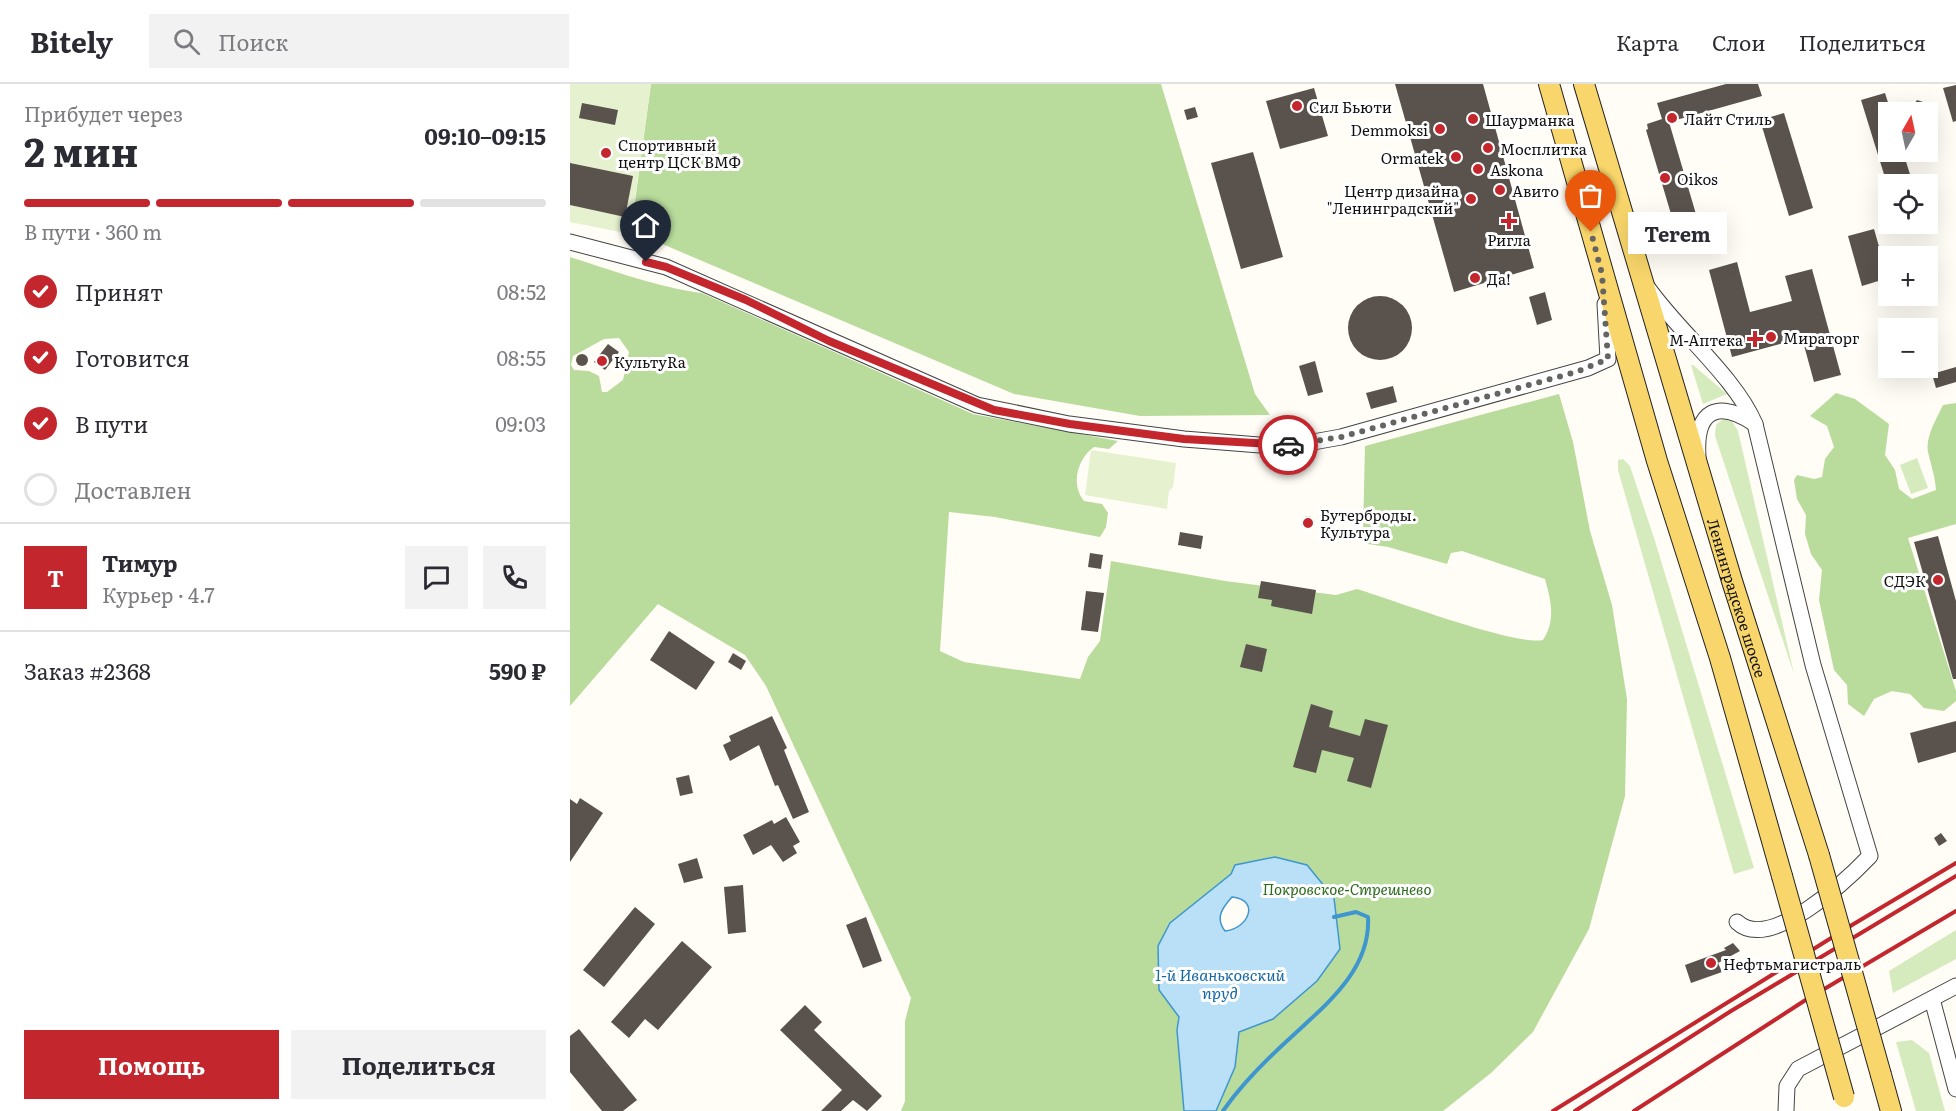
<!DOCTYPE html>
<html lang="ru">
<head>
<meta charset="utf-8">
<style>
	body { margin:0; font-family:Literata,serif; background:#f2f2f3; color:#2b2b33; height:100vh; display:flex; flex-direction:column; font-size:22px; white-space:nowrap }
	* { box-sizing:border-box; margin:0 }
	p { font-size:20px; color:#7c7c81 }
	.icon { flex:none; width:33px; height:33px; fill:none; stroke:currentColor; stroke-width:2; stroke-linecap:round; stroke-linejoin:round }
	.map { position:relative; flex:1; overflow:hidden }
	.side { display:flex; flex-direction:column; background:#fff; width:570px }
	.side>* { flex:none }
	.needle { width:39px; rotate:9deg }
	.buttons { position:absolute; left:1308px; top:18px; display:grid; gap:12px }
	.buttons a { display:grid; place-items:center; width:60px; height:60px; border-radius:0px; background:#fff; box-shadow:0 6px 24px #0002; font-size:30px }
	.pin { position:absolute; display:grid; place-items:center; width:51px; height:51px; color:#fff; margin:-62px -26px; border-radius:50% 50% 50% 0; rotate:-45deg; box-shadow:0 0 6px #0007 }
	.pin .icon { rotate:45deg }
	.courier { position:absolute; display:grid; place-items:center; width:60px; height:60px; margin:-30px; border:4px solid #c4262e; border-radius:50%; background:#fff; color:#222; box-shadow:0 2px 8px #0007 }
	.bubble { position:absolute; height:42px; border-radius:0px; background:#fff; box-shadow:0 6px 24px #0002; font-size:20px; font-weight:700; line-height:42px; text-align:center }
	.headline em { font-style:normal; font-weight:700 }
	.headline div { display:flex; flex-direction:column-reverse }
	.headline { display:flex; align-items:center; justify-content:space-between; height:102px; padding:0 24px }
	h1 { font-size:39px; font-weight:700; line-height:45px }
	.bar { display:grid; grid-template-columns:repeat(4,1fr); gap:9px 6px; align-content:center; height:72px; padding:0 24px }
	.bar i { height:8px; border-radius:4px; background:#e1e1e2 }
	.bar .current { background:#c4262e }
	.bar p { grid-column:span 4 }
	.line { display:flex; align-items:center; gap:15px; padding:0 24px; border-top:2px solid #e1e1e2 }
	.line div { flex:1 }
	.round { display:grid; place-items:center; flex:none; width:63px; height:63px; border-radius:0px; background:#f2f2f3 }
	ol { padding:0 24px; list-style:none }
	li { display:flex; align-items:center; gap:18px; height:66px }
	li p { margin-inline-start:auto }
	li .icon { padding:6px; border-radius:50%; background:#c4262e; color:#fff; stroke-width:4 }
	li:last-child { color:#7c7c81 }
	li i { width:33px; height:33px; border:3px solid #e1e1e2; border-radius:50% }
	.button { display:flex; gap:12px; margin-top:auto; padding:12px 24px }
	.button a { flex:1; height:69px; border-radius:0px; background:#c4262e; color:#fff; font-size:24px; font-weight:700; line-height:69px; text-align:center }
	.button a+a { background:#f2f2f3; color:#2b2b33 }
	header { display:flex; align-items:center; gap:36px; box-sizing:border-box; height:84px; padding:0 30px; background:#fff; border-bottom:2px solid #e1e1e2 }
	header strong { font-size:28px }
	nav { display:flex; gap:33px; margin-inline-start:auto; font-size:21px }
	.search { width:420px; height:54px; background:#f2f2f3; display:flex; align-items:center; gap:15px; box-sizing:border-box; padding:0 21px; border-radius:0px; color:#7c7c81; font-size:22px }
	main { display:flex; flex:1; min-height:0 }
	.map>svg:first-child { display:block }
	.green { fill:#d5ebbd }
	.forest { fill:#b9dc9c; fill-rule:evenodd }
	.pitch { fill:#e6f2cf }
	.water { fill:#b9e0f7; stroke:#3f96cf; stroke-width:1.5; fill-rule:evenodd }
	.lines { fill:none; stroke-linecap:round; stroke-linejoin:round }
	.stream { stroke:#3f96cf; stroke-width:4 }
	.building { fill:#5a524d }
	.minor-casing { stroke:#444; stroke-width:17 }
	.major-casing { stroke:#222; stroke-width:22 }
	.minor { stroke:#fff; stroke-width:15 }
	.major { stroke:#f9d66b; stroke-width:20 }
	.rail { stroke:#c4262e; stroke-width:4 }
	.major-bridge-casing { stroke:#222; stroke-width:22; stroke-linecap:butt }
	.major-bridge { stroke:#f9d66b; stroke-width:20 }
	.done { stroke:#646461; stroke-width:6; stroke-dasharray:0 10.8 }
	.route { stroke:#c4262e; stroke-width:8 }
	.poi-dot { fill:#c4262e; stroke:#fff; stroke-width:2 }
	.labels { text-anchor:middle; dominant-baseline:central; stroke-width:6; stroke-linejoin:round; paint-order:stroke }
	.poi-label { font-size:15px; fill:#111; stroke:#fff; text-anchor:start }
	.street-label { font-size:15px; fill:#111; stroke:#fff }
	.park-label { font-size:15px; font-style:italic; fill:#2f6b1f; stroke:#fff }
	.water-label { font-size:16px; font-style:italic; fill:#1768a6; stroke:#fff }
</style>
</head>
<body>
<header>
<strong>Bitely</strong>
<div class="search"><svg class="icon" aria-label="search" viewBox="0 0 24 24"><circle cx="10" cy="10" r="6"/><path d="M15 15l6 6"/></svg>Поиск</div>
<nav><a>Карта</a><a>Слои</a><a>Поделиться</a></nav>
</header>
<main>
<section class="side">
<div class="headline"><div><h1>2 мин</h1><p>Прибудет через</p></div><em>09:10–09:15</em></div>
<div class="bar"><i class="current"></i><i class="current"></i><i class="current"></i><i></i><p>В пути · 360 m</p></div>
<ol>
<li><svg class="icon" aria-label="check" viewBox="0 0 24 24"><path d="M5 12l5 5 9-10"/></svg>Принят<p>08:52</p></li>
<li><svg class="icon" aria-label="check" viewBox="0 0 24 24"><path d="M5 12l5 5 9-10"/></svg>Готовится<p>08:55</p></li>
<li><svg class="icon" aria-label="check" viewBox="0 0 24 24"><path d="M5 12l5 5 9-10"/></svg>В пути<p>09:03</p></li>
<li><i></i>Доставлен</li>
</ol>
<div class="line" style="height:108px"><b class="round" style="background:#c4262e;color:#fff">Т</b><div><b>Тимур</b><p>Курьер · 4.7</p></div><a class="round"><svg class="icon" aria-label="chat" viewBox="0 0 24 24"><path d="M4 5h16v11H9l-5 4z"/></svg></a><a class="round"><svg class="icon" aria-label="phone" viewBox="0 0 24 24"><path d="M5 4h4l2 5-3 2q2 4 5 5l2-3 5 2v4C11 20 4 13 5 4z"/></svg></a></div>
<div class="line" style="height:78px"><div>Заказ #2368</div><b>590 ₽</b></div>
<div class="button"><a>Помощь</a><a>Поделиться</a></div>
</section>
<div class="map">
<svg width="1386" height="1027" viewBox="0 0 1386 1027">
	<rect width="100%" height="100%" fill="#fffdf5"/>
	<g class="green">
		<polygon points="1121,281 1123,281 1157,310 1133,320"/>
		<polygon points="1153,335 1162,337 1168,347 1224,590 1145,352 1146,341"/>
		<polygon points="1347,374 1358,404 1341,410 1330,381"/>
		<polygon points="1053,375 1060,382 1085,457 1184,784 1164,790 1048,386 1048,376"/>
		<polygon points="1386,846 1386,875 1323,909 1319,887"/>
		<polygon points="1342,956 1359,969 1375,1027 1346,1027 1326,958"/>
	</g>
	<g class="forest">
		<polygon points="81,0 591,0 685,310 700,331 570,332 444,310 90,159 60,154"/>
		<path d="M0,173C41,186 90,204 132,209L403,330L548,357L539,365L524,363C508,374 500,400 514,417L532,420L538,429L536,443L530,453L425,433L379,428L370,567L394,578L510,595L518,573L530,557L541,477L655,497L766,511L787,505C823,516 945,562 973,556C986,536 981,517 975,495L892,467L881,469L877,480L818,463L798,460L793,448L795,362L989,310L1003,358L1020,447L1042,521L1057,615L1055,712L1019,845L963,948L921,989L873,1027H646L665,983L669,948L703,935L747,897L665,781L661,790L600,839L589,905L609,933L607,947L614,1027H331L335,1017V937L341,914L196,602L175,571L88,520L0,622ZM49,254L59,268L53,296L37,308H32L29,292L19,287L4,286L1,281L3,272L34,255Z"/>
		<path d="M1266,309L1285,315L1319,340L1315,371L1325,386L1329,405L1342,415L1366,406C1365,392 1361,381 1358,368C1355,353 1367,334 1373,321L1386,319V440L1338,454L1386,607V617L1374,627L1354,624L1340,610L1322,607L1304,615L1294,632L1278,620L1277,601L1264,586L1249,516L1252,486L1241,470L1235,450L1236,431L1227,415L1224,396L1227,391L1244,395L1252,393L1255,375L1264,363L1257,342L1240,332Z"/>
	</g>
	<g class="pitch">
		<polygon points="0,0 81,0 60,150 0,138"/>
		<polygon points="521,366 606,379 603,403 599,407 597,425 515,411"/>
	</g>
	<path class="water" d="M705,773L737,781L764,814L770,865L747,897L703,935L669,948L665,983L646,1027H614L607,946L609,933L589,906L588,862L600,839L661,790L665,781ZM662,813C691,816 678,845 655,847C645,834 652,824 662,813Z"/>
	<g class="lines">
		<path class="stream" d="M653,1027C671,1001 695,977 718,956C754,922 801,887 798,833L786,828L764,833"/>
	</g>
	<g class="building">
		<polygon points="825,0 913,0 964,184 884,208"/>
		<polygon points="1156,0 1188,0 1192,12 1099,38 1135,161 1112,167 1076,46 1078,45 1077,40 1092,35 1087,19"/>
		<polygon points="1386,1 1386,37 1383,38 1373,4"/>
		<polygon points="744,4 758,52 710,65 696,17"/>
		<polygon points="1315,9 1321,28 1318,28 1318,68 1333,68 1343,100 1317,100 1291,16"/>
		<polygon points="1347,16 1353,18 1351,25 1340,26"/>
		<polygon points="12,19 48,26 45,41 9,34"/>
		<polygon points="625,23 628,33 617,36 614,26"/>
		<polygon points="1214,29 1243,124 1219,132 1190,36"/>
		<polygon points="683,68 713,173 671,185 641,79"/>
		<polygon points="0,79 63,92 55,133 0,121"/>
		<polygon points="1304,145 1318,194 1292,202 1278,152"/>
		<polygon points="1167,178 1180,228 1222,217 1215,192 1242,185 1271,291 1244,298 1232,254 1162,273 1139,186"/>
		<polygon points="975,208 982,236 967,241 959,213"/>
		<circle cx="810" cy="244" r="32"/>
		<polygon points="38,260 49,268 35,286 24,278"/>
		<circle cx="12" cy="276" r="6"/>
		<polygon points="745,277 753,308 738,312 729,282"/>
		<polygon points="1386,283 1386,298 1366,304 1362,290"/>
		<polygon points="823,302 827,318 801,325 796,309"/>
		<circle cx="738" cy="438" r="6"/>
		<polygon points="610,448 633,452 631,465 608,461"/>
		<polygon points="1368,452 1386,517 1386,595 1383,595 1344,458"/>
		<polygon points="520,469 533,471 531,485 518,483"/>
		<polygon points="691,497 746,506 742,530 701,522 702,516 688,514"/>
		<polygon points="516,507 534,509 528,548 511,546"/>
		<polygon points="99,547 145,578 126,606 80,576"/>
		<polygon points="676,560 697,565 692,588 670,583"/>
		<polygon points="163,569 176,577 171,586 158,578"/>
		<polygon points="741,620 763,627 759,643 790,652 795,635 818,641 801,704 777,697 784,674 752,666 746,689 723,683"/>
		<polygon points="202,632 217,664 214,666 239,728 223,735 208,701 205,702 189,661 160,677 153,661 161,657 159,652"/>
		<polygon points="1386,637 1386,668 1348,679 1340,649"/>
		<polygon points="119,691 123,709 110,712 106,694"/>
		<polygon points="10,714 33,729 0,778 0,715 7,720"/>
		<polygon points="216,733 230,758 223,762 227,769 213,778 201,761 183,771 173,751 202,736 204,740"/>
		<polygon points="1371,749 1377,757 1369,762 1364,754"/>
		<polygon points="127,774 133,794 114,799 108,780"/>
		<polygon points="173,801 176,848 158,850 154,803"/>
		<polygon points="65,823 85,840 34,903 13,886"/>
		<polygon points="296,833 312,877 293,884 276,841"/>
		<polygon points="112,857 142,883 88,946 75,935 59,954 41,938"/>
		<polygon points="1163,859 1170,867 1148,879 1152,888 1121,899 1115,881 1156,866 1154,864"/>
		<polygon points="235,921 252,938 244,946 312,1012 297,1027 283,1016 271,1027 251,1027 272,1006 210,946"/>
		<polygon points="9,945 67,1016 53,1027 32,1027 0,988 0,952"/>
	</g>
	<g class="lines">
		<g class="minor-casing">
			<g id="minor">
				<polyline points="0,158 96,183 407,321 499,340 614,355 703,362 732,360 771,353 1018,284 1038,275 1035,220"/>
				<path d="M1078,204C1109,248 1165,293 1185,340L1243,581L1300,772C1278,795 1200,869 1167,838"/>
				<path d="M1128,373C1125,326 1147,315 1185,340"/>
				<polyline points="1362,915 1386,1005"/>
				<polyline points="1216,1027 1217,1002 1228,985 1386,902"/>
			</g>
		</g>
		<g class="major-casing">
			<g id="major">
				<polyline points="979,0 1087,377 1150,574 1212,792"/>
				<path id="s1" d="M1014,0L1162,497L1249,771"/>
				<polyline points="1311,991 1321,1027"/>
			</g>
		</g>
		<use href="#minor" class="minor"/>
		<use href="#major" class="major"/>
		<g class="rail">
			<polyline points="983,1027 1282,841 1386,779"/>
			<polyline points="1005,1027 1161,927 1386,792"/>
			<polyline points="1064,1027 1234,917 1386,827"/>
		</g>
		<g class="major-bridge-casing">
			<g id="major-bridge">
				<polyline points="1249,771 1311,991"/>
				<polyline points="1212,792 1274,1013"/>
			</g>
		</g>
		<use href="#major-bridge" class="major-bridge"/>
	</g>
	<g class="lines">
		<polyline class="done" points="718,361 771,353 1006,288 1038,275 1032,190 1021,148"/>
		<polyline class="route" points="76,178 96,183 176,216 259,257 424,326 500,340 614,355 718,361"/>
	</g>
	<g class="poi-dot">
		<circle cx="727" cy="22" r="6"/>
		<circle cx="1102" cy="34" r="6"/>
		<circle cx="903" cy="35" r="6"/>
		<circle cx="870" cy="45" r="6"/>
		<circle cx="918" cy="64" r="6"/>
		<circle cx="36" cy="69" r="6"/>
		<circle cx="886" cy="73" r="6"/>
		<circle cx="908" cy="85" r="6"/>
		<circle cx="1095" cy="94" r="6"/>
		<circle cx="930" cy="106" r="6"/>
		<circle cx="901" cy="115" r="6"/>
		<path d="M936 128h6v6h6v6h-6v6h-6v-6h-6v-6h6z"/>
		<circle cx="905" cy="194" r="6"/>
		<circle cx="1201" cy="253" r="6"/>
		<path d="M1182 246h6v6h6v6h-6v6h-6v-6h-6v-6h6z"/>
		<circle cx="32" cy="277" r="6"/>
		<circle cx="738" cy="439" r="6"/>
		<circle cx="1368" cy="496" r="6"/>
		<circle cx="1141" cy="879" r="6"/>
	</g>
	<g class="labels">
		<g class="poi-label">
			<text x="739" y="22">Сил Бьюти</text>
			<text x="1114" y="34">Лайт Стиль</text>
			<text x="915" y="35">Шаурманка</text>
			<text x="858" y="45" text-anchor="end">Demmoksi</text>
			<text x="48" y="60">Спортивный<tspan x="48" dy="17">центр ЦСК ВМФ</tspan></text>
			<text x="930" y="64">Мосплитка</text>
			<text x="874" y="73" text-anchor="end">Ormatek</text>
			<text x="920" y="85">Askona</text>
			<text x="1107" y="94">Oikos</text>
			<text x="889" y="106" text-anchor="end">Центр дизайна<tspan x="889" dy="17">"Ленинградский"</tspan></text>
			<text x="942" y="106">Авито</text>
			<text x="939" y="155" text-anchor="middle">Ригла</text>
			<text x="917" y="194">Да!</text>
			<text x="1213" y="253">Мираторг</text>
			<text x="1173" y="255" text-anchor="end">М-Аптека</text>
			<text x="44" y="277">КультуRа</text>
			<text x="750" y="430">Бутерброды.<tspan x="750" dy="17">Культура</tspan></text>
			<text x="1356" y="496" text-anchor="end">СДЭК</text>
			<text x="1153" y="879">Нефтьмагистраль</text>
		</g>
		<g class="street-label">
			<text stroke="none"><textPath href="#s1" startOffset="536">Ленинградское шоссе</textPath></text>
		</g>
		<g class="park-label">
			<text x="777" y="804">Покровское-Стрешнево</text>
		</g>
		<g class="water-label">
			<text x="650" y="890">1-й Иваньковский<tspan x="650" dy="18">пруд</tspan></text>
		</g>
	</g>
</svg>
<div class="buttons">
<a><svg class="needle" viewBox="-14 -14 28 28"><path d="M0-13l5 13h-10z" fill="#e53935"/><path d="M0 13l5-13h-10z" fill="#7c7c81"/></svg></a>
<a><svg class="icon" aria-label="locate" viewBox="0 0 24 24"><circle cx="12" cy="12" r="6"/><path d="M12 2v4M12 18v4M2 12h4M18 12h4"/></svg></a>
<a>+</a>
<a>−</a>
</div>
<div class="pin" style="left:1021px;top:148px;background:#ea580c"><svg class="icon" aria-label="bag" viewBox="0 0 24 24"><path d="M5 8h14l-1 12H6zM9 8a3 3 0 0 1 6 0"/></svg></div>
<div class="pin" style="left:76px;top:178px;background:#1f2937"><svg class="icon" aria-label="home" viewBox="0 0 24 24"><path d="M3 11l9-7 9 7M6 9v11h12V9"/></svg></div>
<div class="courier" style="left:718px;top:361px"><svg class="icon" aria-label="car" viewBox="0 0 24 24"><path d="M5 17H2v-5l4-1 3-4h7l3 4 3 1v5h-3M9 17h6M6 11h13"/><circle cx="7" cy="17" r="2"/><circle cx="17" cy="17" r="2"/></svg></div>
<div class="bubble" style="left:1058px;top:128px;width:99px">Terem</div>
</div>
</main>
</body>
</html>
